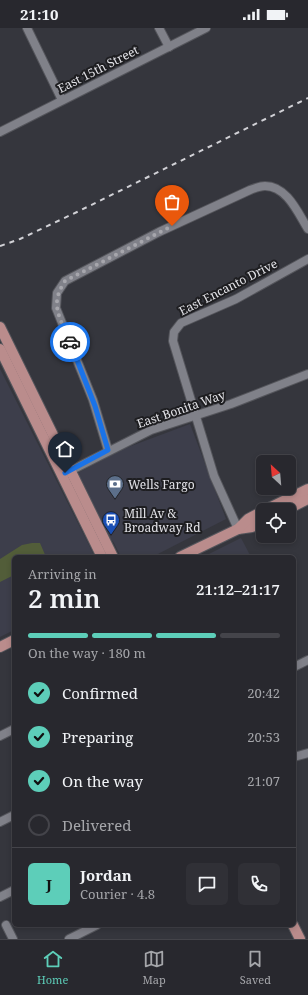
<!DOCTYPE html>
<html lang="en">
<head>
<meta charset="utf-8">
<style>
	body { margin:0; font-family:"Noto Serif",serif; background:#303036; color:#f1f3f6; height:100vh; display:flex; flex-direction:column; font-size:15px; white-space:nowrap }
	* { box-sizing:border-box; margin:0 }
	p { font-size:13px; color:#a5a6aa }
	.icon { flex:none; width:22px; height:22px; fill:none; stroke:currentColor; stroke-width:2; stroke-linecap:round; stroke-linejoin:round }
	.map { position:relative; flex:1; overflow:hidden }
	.sheet { position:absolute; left:12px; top:527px; width:284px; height:372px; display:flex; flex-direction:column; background:#28282e; border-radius:6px; box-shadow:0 2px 6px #0003,0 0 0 1px #44444a }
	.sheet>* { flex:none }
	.needle { width:26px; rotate:334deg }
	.controls { position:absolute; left:256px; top:427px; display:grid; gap:8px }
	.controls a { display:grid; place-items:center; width:40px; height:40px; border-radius:6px; background:#28282e; box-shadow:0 2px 6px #0003,0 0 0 1px #44444a; font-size:20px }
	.pin { position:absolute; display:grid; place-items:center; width:34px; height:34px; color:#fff; margin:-41px -17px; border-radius:50% 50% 50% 0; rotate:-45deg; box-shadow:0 0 4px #0007 }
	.pin .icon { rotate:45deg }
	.courier { position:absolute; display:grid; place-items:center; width:40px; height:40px; margin:-20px; border:3px solid #1a73e8; border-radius:50%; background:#fff; color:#222; box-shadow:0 1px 5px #0007 }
	.head em { font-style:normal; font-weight:600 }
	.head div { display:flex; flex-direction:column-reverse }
	.head { display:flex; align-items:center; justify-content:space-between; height:68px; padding:0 16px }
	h1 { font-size:26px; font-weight:600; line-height:30px }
	.bar { display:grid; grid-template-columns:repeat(4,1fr); gap:6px 4px; align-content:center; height:48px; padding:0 16px }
	.bar i { height:5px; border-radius:3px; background:#44444a }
	.bar .current { background:#5dceb9 }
	.bar p { grid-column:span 4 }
	.line { display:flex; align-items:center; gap:10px; padding:0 16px; border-top:1px solid #44444a }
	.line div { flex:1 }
	.round { display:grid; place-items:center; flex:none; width:42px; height:42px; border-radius:6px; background:#303036 }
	ol { padding:0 16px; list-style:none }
	li { display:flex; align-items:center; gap:12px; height:44px }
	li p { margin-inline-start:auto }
	li .icon { padding:4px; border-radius:50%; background:#5dceb9; color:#111; stroke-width:4 }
	li:last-child { color:#a5a6aa }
	li i { width:22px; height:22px; border:2px solid #44444a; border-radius:50% }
	.status { display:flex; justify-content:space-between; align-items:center; height:28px; padding:0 20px; background:#28282e; direction:ltr }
	.status svg { height:11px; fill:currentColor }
	.tabs { display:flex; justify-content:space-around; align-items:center; height:56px; border-top:1px solid #44444a; background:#28282e; font-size:11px; color:#a5a6aa }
	.tabs a { display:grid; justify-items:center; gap:2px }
	.tabs .current { color:#5dceb9 }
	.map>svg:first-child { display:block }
	.built { fill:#3d3e4b }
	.green { fill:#525d39 }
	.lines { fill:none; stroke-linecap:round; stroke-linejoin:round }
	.minor-casing { stroke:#54555b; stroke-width:10 }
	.major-casing { stroke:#54555b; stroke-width:12 }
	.minor { stroke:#808189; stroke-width:8 }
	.major { stroke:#ba8c8c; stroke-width:10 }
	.rail { stroke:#d1d1d6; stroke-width:2; stroke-dasharray:5 5; stroke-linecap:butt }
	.done { stroke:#a6a6ac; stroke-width:4; stroke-dasharray:0 7.2 }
	.route { stroke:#1a73e8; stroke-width:5 }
	.labels { text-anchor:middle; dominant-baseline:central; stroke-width:4; stroke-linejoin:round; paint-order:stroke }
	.street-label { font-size:12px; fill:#e3e3e8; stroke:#1e1e21 }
	.poi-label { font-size:12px; fill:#e3e3e8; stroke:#1e1e21; text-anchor:start }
</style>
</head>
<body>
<div class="status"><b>21:10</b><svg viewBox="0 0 49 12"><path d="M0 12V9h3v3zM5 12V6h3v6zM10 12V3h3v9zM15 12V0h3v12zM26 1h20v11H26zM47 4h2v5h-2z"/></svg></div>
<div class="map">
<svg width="308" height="911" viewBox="0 0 308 911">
	<rect width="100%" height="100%" fill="#35363d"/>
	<g class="built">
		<polygon points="0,341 95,529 14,529 14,602 0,609"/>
		<polygon points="190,396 226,491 152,529 121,529 114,515 106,505 76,446 123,421"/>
		<polygon points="241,510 251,529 203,529"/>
	</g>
	<polygon class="green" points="32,515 40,515 46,529 14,529 14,547 0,554 0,531 22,517"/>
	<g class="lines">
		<g class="minor-casing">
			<g id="minor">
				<polyline points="27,0 62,72"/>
				<polyline points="159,0 169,19"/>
				<polyline points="0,104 206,0"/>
				<path d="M108,422L93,372L56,280L57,265L65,253L159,204L250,162C255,160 261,158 265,158C287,158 298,185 308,201"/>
				<polyline points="66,445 151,402 231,376 308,346"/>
				<polyline points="238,501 214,448 173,313 174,304 181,295 236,271 308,231"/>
				<polyline points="294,639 308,632"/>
				<polyline points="0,708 14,701"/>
				<polyline points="294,729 308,725"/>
				<polyline points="0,794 14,787"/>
				<polyline points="0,869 14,862"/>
				<polyline points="6,897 13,911"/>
				<polyline points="69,911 97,897"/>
			</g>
		</g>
		<g class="major-casing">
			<g id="major">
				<polyline points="0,299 113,529"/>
				<polyline points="0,321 102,529"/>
				<polyline points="265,482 308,461"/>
				<polyline points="286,482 308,471"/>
				<polyline points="238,501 252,499 263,494"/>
				<polyline points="180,529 238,501 248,491 263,483"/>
				<polyline points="0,619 14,612"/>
				<polyline points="293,897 300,911"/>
			</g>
		</g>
		<use href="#minor" class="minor"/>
		<use href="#major" class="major"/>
		<polyline class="rail" points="0,218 20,211 77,184 308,70"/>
	</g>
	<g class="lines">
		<path class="done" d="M70,314C60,289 49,277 65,253L172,198"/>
		<polyline class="route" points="65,445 108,422 95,378 70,314"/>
	</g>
	<defs>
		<g id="bank-pin" transform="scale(0.9)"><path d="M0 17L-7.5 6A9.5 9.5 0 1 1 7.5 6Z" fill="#5c6f8a" stroke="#1e1e21"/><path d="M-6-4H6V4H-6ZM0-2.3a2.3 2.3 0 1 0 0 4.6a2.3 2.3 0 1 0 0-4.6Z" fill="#fff"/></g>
		<g id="bus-pin" transform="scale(0.9)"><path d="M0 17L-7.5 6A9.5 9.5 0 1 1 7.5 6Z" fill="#1a4fb4" stroke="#1e1e21"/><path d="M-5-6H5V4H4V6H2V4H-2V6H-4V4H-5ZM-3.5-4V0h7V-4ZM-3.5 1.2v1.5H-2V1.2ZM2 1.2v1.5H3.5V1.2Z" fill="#fff"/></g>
	</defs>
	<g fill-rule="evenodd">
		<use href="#bank-pin" x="115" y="456"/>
		<use href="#bus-pin" x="111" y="492"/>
	</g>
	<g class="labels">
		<g class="street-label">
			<text transform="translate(98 41) rotate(-27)">East 15th Street</text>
			<text transform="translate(228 259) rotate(-27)">East Encanto Drive</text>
			<text transform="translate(181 381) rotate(-19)">East Bonita Way</text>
		</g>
		<g class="poi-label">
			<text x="128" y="456">Wells Fargo</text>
			<text x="124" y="485">Mill Av &amp;<tspan x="124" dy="14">Broadway Rd</tspan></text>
		</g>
	</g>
</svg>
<div class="controls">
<a><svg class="needle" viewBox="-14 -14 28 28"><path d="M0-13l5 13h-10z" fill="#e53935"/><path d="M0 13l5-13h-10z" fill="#a5a6aa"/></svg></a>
<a><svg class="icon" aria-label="locate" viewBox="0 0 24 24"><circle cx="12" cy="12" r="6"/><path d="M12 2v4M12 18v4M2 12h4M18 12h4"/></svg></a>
</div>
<div class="pin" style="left:172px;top:198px;background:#ea580c"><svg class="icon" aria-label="bag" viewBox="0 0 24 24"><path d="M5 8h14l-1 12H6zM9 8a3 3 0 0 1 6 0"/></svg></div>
<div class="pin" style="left:65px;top:445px;background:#1f2937"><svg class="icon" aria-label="home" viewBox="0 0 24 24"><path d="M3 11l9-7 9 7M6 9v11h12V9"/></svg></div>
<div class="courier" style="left:70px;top:314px"><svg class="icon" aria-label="car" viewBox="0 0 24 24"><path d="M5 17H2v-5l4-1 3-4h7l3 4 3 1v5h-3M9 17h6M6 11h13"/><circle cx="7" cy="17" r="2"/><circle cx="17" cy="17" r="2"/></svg></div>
<section class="sheet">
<div class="head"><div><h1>2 min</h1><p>Arriving in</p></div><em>21:12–21:17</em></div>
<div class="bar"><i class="current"></i><i class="current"></i><i class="current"></i><i></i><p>On the way · 180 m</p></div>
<ol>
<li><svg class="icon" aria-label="check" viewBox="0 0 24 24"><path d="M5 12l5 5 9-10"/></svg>Confirmed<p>20:42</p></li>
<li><svg class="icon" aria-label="check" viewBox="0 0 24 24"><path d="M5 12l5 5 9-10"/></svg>Preparing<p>20:53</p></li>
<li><svg class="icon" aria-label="check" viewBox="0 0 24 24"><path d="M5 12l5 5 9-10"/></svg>On the way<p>21:07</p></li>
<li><i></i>Delivered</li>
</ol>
<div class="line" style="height:72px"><b class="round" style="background:#5dceb9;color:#111">J</b><div><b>Jordan</b><p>Courier · 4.8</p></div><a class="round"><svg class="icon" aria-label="chat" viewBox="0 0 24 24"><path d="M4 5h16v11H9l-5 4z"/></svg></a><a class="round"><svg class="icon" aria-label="phone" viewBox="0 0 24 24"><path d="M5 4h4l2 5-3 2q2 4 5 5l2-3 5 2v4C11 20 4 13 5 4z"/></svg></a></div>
</section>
</div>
<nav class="tabs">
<a class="current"><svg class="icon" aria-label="home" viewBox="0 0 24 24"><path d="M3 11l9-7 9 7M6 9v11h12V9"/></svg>Home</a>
<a><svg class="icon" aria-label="map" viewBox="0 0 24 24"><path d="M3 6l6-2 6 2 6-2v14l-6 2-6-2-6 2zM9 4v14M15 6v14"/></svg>Map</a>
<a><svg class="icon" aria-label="saved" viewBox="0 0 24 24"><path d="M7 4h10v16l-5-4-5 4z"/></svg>Saved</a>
</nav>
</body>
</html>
